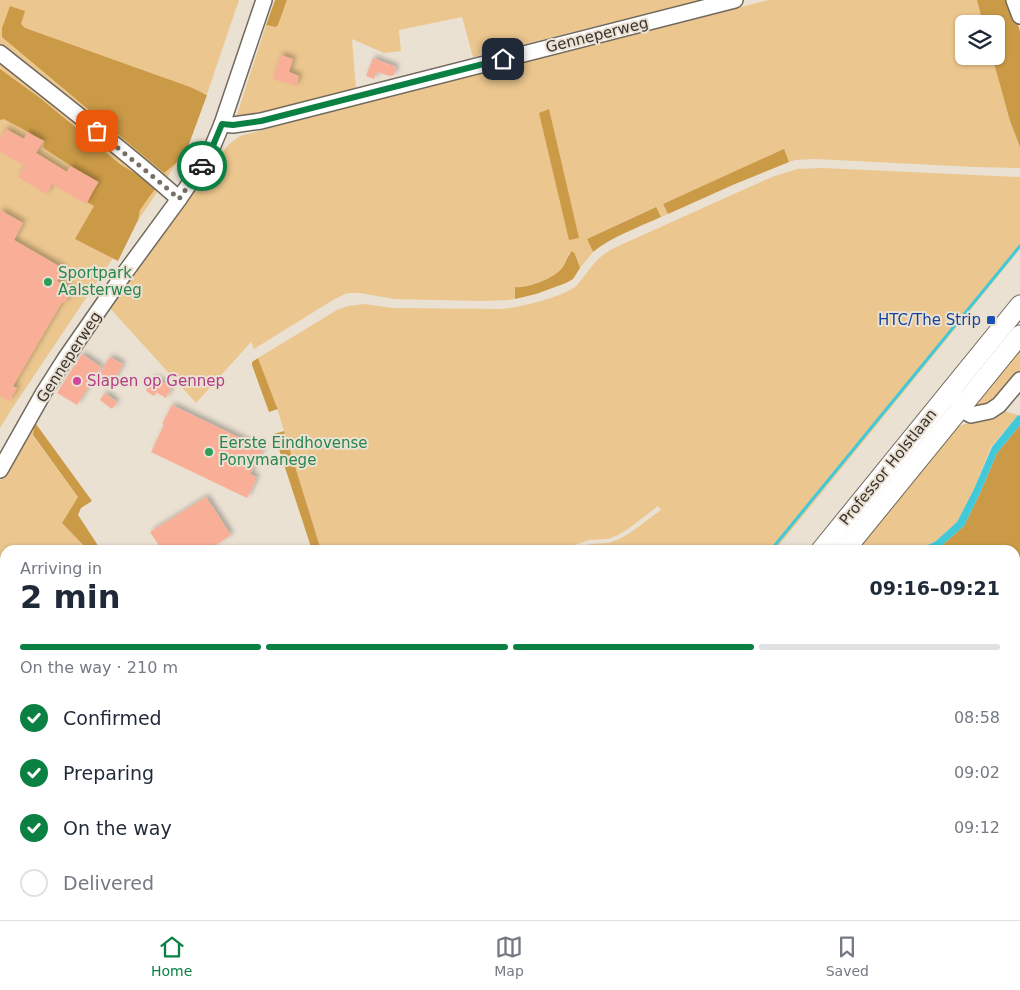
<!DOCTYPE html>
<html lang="en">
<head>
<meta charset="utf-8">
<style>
	body { margin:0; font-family:"DejaVu Sans",sans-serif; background:#f6f6f7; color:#1f2937; height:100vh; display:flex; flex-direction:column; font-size:19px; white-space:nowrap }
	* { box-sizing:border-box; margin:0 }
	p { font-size:16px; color:#747a83 }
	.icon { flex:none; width:28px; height:28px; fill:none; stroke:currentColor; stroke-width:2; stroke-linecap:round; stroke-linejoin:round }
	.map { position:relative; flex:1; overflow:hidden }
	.side { position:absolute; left:0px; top:545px; width:1020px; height:375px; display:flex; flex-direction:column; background:#fff; border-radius:15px 15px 0 0; box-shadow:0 1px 4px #0004 }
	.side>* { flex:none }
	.controls { position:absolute; left:955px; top:15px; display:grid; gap:10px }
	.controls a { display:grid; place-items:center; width:50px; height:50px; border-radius:8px; background:#fff; box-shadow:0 1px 4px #0004; font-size:25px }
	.pin { position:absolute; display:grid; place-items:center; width:42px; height:42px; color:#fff; margin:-21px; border-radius:10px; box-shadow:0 2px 8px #0006 }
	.courier { position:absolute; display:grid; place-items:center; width:50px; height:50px; margin:-25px; border:4px solid #0b8043; border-radius:50%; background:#fff; color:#222; box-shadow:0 1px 6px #0007 }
	.overview em { font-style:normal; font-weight:700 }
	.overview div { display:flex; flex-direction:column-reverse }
	.overview { display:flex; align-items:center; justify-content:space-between; height:85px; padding:0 20px }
	h1 { font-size:32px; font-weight:700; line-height:38px }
	.bar { display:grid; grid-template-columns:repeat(4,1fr); gap:8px 5px; align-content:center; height:60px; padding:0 20px }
	.bar i { height:6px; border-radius:4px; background:#e0e1e3 }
	.bar .selected { background:#0b8043 }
	.bar p { grid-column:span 4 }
	ol { padding:0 20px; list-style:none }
	li { display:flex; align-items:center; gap:15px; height:55px }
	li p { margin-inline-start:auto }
	li .icon { padding:5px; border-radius:50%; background:#0b8043; color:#fff; stroke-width:4 }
	li:last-child { color:#747a83 }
	li i { width:28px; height:28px; border:2px solid #e0e1e3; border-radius:50% }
	.tab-bar { display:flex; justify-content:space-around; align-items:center; height:70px; border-top:1px solid #e0e1e3; background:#fff; font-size:14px; color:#747a83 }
	.tab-bar a { display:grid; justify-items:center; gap:2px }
	.tab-bar .selected { color:#0b8043 }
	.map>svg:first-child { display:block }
	.green { fill:#ebc68e }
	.forest { fill:#cb9a47 }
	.water { fill:#41c9da }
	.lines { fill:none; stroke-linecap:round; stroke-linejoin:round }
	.stream { stroke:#41c9da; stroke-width:3 }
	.building { fill:#f9af97; filter:url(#shadow) }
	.minor-casing { stroke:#71695d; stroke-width:18 }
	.major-casing { stroke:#71695d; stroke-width:21 }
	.minor { stroke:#fff; stroke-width:15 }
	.major { stroke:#fff; stroke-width:19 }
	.done { stroke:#767068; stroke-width:5; stroke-dasharray:0 9 }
	.route { stroke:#0b8043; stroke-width:6 }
	.leisure-dot { fill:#2e9e5b; stroke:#ebe1d3; stroke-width:2 }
	.transit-dot { fill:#1a4fb4; stroke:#ebe1d3; stroke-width:2 }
	.hotel-dot { fill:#d1479c; stroke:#ebe1d3; stroke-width:2 }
	.labels { text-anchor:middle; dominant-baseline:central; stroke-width:4; stroke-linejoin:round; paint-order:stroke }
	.street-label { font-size:15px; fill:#37332e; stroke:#ebe1d3 }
	.leisure-label { font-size:15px; fill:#27864d; stroke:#ebe1d3; text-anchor:start }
	.transit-label { font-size:15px; fill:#164399; stroke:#ebe1d3; text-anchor:end }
	.hotel-label { font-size:15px; fill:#b23c85; stroke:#ebe1d3; text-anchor:start }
</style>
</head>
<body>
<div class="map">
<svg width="1020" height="920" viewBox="0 0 1020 920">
	<defs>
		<filter id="shadow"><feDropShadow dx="3" dy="-3" stdDeviation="2.5" flood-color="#0004"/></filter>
	</defs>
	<rect width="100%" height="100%" fill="#ebe1d3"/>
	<g class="green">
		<polygon points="0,0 239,0 207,94 203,93 182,155 11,410 0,428"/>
		<polygon points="287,0 701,0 473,57 462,17 399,30 401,51 384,53 352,39 356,90 235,121 266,25 276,27 278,25"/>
		<path d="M769,0H977L983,24H964V56H992L1010,121L1020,147V168L975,167L815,159L795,160L789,162L784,150L663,204L668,214L661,217L655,207L587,239L593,252L580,268L575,254L569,253C567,258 565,263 562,268C554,281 534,284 520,288L515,287V299L508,300L482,301L394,299L360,293H349L345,294L333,300L254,349L251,342L196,403L107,305L228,145L240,136L520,61Z"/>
		<path d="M823,168L1020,177V249L775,550H573L590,544L609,543L619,539L630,533L661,510L658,506L628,529L618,535L608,539L589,540L559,550H321L276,405L258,358L337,310L348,306L365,304L392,308L501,309C518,308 563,297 576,286C591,270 593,259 614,248L772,177L797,169Z"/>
		<polygon points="1020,345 1020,372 999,398 984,406 973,407"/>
		<polygon points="1001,410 1018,415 991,447 974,489 957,522 936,541 918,550 853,550 952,429"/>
		<polygon points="31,425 34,427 33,436 78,497 62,523 88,550 5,550 5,643 0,641 0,481"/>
		<polygon points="0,717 5,720 5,794 0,795"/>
		<polygon points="1015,888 1020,888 1020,920 783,920 774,915 1015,915"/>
		<polygon points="663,915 731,915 746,920 678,920"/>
	</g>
	<g class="forest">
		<polygon points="275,0 287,0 278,25 276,27 266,25"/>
		<polygon points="977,0 1010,0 1020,31 1020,147 1010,121 992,56 996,56 996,24 983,24"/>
		<polygon points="10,6 25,11 21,24 25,28 190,87 207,95 189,144 175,164 164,173 2,37 2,28"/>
		<polygon points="0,69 40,98 121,165 157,186 140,210 138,220 118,261 75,239 94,206 87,202 99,182 71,166 45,149 43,147 45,141 4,119 0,120"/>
		<polygon points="549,109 579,238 569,240 539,113"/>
		<polygon points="784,149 789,162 735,184 668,214 663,204"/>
		<path d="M656,207L661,217C637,228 613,236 593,252L587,239Z"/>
		<path d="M572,251L575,254L580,268L573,279L566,283L536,294L515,299V287C527,289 555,278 562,268C566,263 567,256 572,251Z"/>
		<polygon points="258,358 276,405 278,409 269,412 252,365 252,362"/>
		<polygon points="36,424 92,501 81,508 78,515 101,550 88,550 62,523 78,497 33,435 34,427"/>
		<polygon points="1020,425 1020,604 1015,602 1015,550 935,550 940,547 964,526 980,493 997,453"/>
		<polygon points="284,431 321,550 312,550 274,434"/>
		<polygon points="0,912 5,912 5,915 74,915 75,920 0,920"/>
		<polygon points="560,915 635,915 646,920 556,920"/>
	</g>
	<g class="water">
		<polygon points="1018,415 1020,416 1020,425 997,453 980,493 964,526 940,547 935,550 918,550 936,541 957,522 974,489 992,447"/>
		<polygon points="122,915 165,915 154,920 110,920"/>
		<polygon points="731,915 774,915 783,920 746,920"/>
	</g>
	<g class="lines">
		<g class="stream">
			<polyline points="771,550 1020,246"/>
			<polyline points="1015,834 1020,835"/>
			<polyline points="857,920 860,915"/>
		</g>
	</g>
	<g class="building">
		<polygon points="281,55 293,59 289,72 299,76 296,86 273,79"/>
		<polygon points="373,58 396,67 394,75 390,76 377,72 374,79 366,76"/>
		<polygon points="6,129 24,139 27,132 43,141 36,153 67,172 70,166 98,182 86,204 52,184 46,194 18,177 25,166 0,152 0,139"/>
		<polygon points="0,210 23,223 14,240 64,269 57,281 72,290 65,303 62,302 13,386 17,388 9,401 0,396"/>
		<polygon points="82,354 101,367 77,405 57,393"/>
		<polygon points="110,357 123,364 113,382 100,373"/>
		<polygon points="152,377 172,386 166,398 156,392 154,396 146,391"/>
		<polygon points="105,393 117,402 112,409 100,400"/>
		<polygon points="172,405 263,449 250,474 257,477 247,498 151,452 164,425 162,424"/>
		<polygon points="206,497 231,535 208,550 162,550 150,532"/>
	</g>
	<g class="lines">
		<g class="minor-casing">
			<g id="minor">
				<polyline points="1014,0 1020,16"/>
				<path d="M0,53C60,101 122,148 179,199"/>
				<polyline points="222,124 233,125 261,121 735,0"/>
				<polyline points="957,399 960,409 971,415 990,411 999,405 1020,380"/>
				<polyline points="0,470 44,392 65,359 124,274 179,199 209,155 222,124 264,0"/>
				<polyline points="1015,680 1020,681"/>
				<polyline points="1015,819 1020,820"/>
				<polyline points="235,920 242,915"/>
			</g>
		</g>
		<g class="major-casing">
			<g id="major">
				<polyline points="821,550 1020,305"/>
				<polyline points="845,550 1020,335"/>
				<polyline points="0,673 5,676"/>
				<polyline points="326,915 331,920"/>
				<polyline points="346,915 352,920"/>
				<polyline points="473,920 479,915"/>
				<polyline points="514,920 519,915"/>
			</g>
		</g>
		<use href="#minor" class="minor"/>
		<use href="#major" class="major"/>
	</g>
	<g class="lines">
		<polyline class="done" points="97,131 162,184 179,199 202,166"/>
		<polyline class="route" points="202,166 209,155 222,124 233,125 261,121 503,59"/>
	</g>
	<g class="leisure-dot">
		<circle cx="48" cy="282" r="5"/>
		<circle cx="209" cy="452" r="5"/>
	</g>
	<rect class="transit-dot" x="986" y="315" width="10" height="10" rx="2.5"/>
	<circle class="hotel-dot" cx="77" cy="381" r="5"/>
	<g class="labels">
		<g class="street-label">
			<text transform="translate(597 35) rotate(-14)">Genneperweg</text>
			<text transform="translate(69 357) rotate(-57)">Genneperweg</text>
			<text transform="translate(888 467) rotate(-51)">Professor Holstlaan</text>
		</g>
		<g class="leisure-label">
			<text x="58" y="273">Sportpark<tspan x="58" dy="17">Aalsterweg</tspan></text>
			<text x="219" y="443">Eerste Eindhovense<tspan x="219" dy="17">Ponymanege</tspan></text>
		</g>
		<g class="transit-label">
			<text x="981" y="320">HTC/The Strip</text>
		</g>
		<g class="hotel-label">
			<text x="87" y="381">Slapen op Gennep</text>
		</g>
	</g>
</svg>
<div class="controls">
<a><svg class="icon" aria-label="layers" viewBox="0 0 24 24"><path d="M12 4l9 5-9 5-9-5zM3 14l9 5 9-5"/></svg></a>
</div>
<div class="pin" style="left:97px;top:131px;background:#ea580c"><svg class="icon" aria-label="bag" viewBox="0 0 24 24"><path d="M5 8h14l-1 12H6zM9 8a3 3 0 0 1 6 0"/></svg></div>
<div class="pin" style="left:503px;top:59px;background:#1f2937"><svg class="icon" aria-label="home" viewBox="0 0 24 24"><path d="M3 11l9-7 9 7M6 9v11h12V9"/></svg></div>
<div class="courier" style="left:202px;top:166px"><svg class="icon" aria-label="car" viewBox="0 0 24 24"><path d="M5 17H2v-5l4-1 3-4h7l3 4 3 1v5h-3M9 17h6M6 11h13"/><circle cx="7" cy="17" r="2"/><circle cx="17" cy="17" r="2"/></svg></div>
<section class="side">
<div class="overview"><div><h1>2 min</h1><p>Arriving in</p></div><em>09:16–09:21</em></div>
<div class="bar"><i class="selected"></i><i class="selected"></i><i class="selected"></i><i></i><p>On the way · 210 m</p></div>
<ol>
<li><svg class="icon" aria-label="check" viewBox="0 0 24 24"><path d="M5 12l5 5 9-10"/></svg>Confirmed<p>08:58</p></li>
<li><svg class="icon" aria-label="check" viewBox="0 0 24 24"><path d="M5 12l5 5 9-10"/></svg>Preparing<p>09:02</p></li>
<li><svg class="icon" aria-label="check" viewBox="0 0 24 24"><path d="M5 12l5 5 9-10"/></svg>On the way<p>09:12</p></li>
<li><i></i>Delivered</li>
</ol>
</section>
</div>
<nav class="tab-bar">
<a class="selected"><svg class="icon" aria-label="home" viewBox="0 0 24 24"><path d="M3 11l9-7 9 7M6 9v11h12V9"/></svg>Home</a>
<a><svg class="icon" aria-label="map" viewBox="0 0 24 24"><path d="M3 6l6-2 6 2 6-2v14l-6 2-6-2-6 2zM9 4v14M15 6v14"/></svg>Map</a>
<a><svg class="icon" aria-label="saved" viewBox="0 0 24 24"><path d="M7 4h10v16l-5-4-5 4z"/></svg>Saved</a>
</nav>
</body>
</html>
